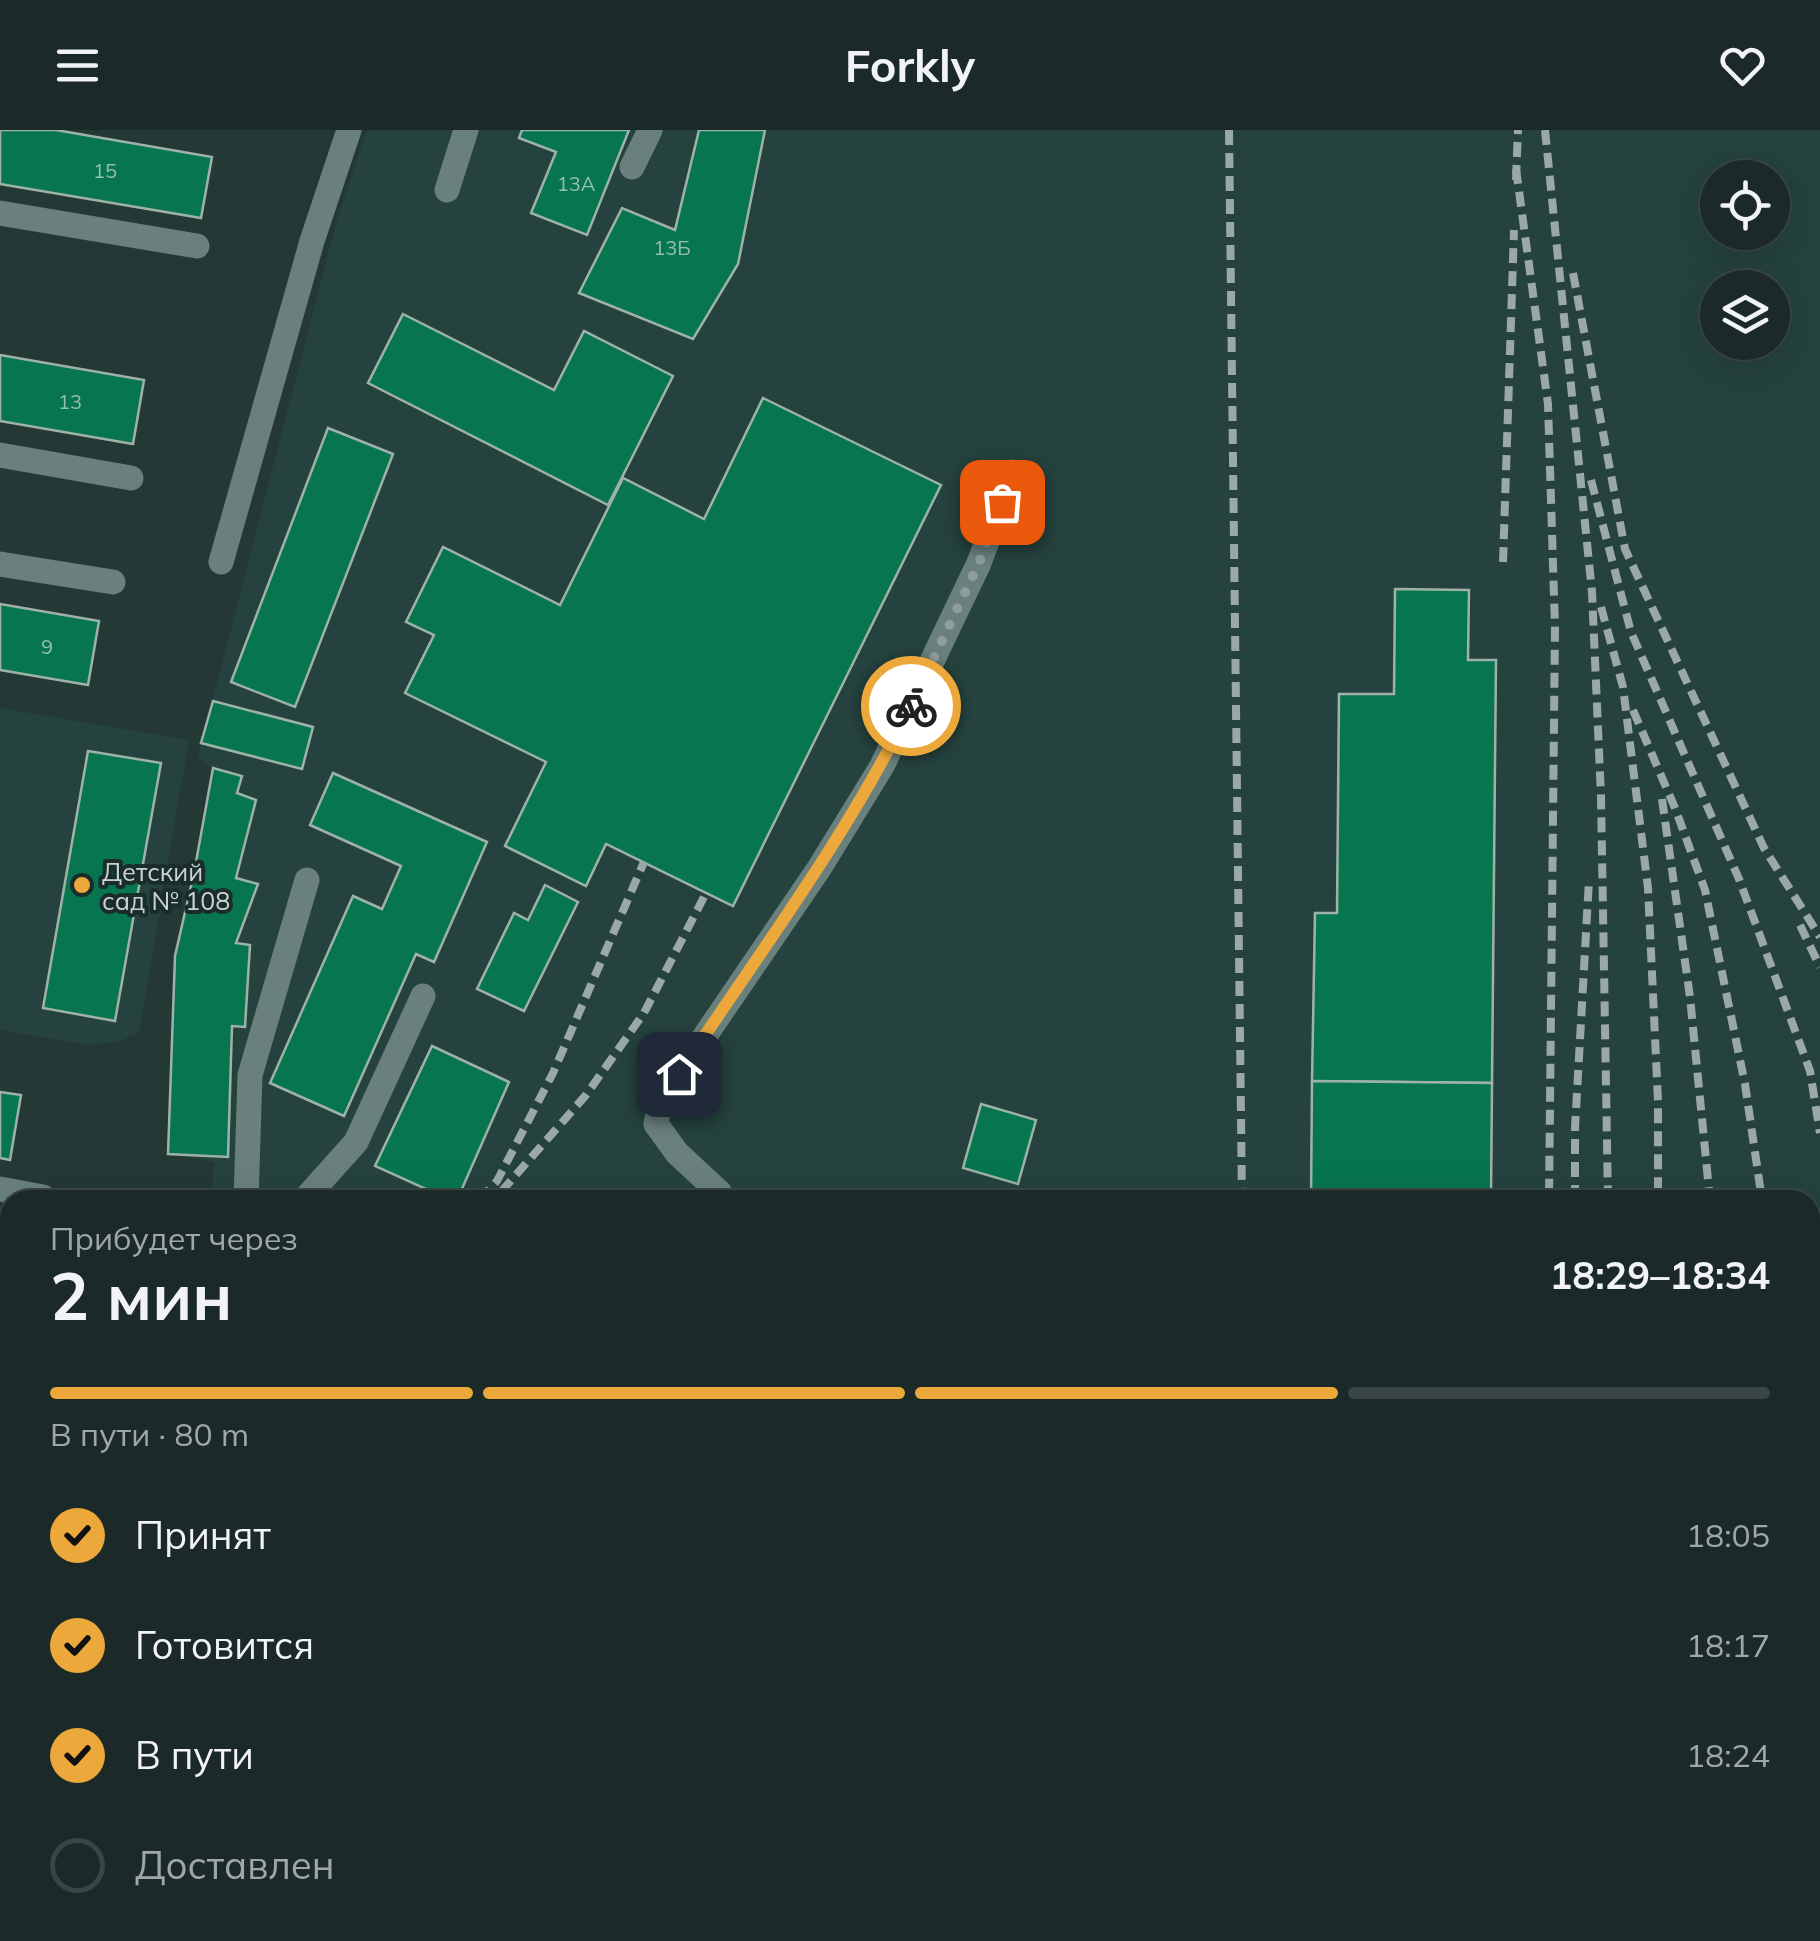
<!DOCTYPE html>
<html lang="ru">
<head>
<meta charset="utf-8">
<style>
	body { margin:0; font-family:Mulish,sans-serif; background:#243230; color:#f1f3f6; height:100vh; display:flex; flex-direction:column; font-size:38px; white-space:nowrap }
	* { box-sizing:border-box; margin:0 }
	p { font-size:32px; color:#a0a7a8 }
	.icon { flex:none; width:55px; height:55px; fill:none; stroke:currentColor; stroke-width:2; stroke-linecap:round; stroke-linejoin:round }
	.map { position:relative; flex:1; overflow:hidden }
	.sheet { position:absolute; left:0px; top:1060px; width:1820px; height:752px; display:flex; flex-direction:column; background:#1b2a28; border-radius:30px 30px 0 0; box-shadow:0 10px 40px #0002,0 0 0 2px #394645 }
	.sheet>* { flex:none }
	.controls { position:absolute; left:1700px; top:30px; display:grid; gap:20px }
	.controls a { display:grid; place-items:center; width:90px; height:90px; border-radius:50%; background:#1b2a28; box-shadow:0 10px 40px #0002,0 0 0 2px #394645; font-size:50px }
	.pin { position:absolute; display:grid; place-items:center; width:85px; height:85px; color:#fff; margin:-42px; border-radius:20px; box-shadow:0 5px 15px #0006 }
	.courier { position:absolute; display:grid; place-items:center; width:100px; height:100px; margin:-50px; border:8px solid #eda83b; border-radius:50%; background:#fff; color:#222; box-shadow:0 2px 12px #0007 }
	.summary em { font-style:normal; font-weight:700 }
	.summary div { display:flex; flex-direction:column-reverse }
	.summary { display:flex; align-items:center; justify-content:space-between; height:170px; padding:0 50px }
	h1 { font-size:65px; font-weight:700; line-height:75px }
	.bar { display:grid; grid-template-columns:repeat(4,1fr); gap:15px 10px; align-content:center; height:120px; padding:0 50px }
	.bar i { height:12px; border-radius:8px; background:#394645 }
	.bar .active { background:#eda83b }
	.bar p { grid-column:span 4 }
	ol { padding:0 50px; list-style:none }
	li { display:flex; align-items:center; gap:30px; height:110px }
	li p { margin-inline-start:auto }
	li .icon { padding:10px; border-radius:50%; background:#eda83b; color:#111; stroke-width:4 }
	li:last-child { color:#a0a7a8 }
	li i { width:55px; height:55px; border:5px solid #394645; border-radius:50% }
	header { display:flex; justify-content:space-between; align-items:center; height:130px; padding:0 50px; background:#1b2a28; font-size:45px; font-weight:700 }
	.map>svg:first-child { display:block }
	.built { fill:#25423e; fill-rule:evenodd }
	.building { fill:#077550; stroke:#9fb2a8; stroke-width:2.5 }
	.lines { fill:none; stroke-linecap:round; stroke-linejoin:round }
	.minor { stroke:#6a807d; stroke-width:25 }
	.rail { stroke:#9aa8a6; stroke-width:8; stroke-dasharray:15 8; stroke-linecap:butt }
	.done { stroke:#8f9e9c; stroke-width:10; stroke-dasharray:0 18 }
	.route { stroke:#eda83b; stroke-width:12 }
	.poi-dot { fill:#eda83b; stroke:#1a2d2b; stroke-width:4 }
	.labels { text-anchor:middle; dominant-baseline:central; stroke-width:8; stroke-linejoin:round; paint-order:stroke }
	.number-label { font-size:20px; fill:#98bdb2 }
	.poi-label { font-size:25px; fill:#c9d5d3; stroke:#1a2d2b; text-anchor:start }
</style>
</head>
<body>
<header><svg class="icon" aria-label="menu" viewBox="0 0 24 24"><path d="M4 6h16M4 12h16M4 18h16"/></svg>Forkly<svg class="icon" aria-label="heart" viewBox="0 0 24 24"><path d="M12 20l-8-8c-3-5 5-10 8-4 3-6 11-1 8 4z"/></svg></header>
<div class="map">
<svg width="1820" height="1811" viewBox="0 0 1820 1811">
	<rect width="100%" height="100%" fill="#243835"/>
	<g class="built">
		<path d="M367,0H1820V1811H0V1334L10,1328V1802H1810V1070H211L214,1032L168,1024L175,826L194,743L212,639L198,626L337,89ZM1718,48H1772V102H1718ZM1718,158H1772V212H1718Z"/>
		<polygon points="0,578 189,610 139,903 117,912 88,915 0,900"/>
	</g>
	<g class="building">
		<polygon points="0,0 56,0 212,27 201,88 0,54"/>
		<polygon points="522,0 629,0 587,105 531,83 556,22 519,8"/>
		<polygon points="699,0 765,0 738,134 693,209 579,163 622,78 675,100"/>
		<polygon points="403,184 554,260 584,201 673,246 608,375 368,253"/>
		<polygon points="0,225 144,250 133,314 0,291"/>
		<polygon points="763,268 941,355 733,776 606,714 586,756 505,716 546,632 405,563 434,505 406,492 443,417 560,475 623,348 704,389"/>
		<polygon points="328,298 393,324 295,577 231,552"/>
		<polygon points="1395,459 1469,460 1468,530 1496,530 1492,953 1312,951 1315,783 1337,783 1339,564 1394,564"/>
		<polygon points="0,474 99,491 88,555 0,540"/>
		<polygon points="213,571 313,597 302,639 201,613"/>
		<polygon points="88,621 161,633 115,891 43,878"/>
		<polygon points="213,638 242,646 237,663 256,670 236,748 258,754 236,813 250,815 245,897 232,896 228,1027 168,1024 175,826 194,743"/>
		<polygon points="333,643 487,712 434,832 416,824 344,986 270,953 353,766 382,779 401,736 310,695"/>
		<polygon points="545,755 578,772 524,881 477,859 514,783 528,790"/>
		<polygon points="432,916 509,952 457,1070 450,1070 375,1036"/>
		<polygon points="1312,951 1492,953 1491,1070 1311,1070"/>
		<polygon points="0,962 21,965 10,1030 0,1028"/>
		<polygon points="981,974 1036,990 1018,1054 963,1038"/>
		<polygon points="0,1190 10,1192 10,1215 3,1255 0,1255"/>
		<polygon points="1810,1201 1820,1201 1820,1811 1526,1811 1526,1802 1810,1802"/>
		<polygon points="10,1329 10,1414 0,1420 0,1335"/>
		<polygon points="10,1501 10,1616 0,1621 0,1507"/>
		<polygon points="14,1802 102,1802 96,1811 15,1811 10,1808"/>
		<polygon points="548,1802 586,1802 578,1811 555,1811"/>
		<rect x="1382" y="1802" width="110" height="9"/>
	</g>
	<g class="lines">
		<g class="minor">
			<polyline points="632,37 650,0"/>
			<polyline points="447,60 466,0"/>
			<polyline points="0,83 197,116"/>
			<polyline points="0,325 131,348"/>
			<polyline points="221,432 312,111 349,0"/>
			<polyline points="0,434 113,452"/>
			<polyline points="0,1059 43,1067"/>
			<polyline points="246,1070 250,945 307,750"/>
			<polyline points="304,1070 356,1012 423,866"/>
			<polyline points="721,1070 720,1063 677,1023 656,994 660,972 820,737 882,636 979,433 1013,342"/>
			<polyline points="0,1135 10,1137"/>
			<polyline points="0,1303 10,1298"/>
			<polyline points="429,1811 431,1802"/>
			<polyline points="654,1811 655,1802"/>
		</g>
		<g class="rail">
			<polyline points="1229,0 1242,1070"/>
			<polyline points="1545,0 1592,462 1601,666 1608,1070"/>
			<polyline points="1516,39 1548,274 1555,498 1549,1070"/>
			<polyline points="1516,50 1518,0"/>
			<polyline points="1573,143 1625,419 1764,718 1820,807"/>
			<polyline points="1591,350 1631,502 1739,749 1810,941 1820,1003"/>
			<polyline points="1503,432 1514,100"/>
			<polyline points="1601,477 1623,557 1648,758 1658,971 1658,1070"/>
			<polyline points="1633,580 1675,678 1705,760 1745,954 1762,1070"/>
			<polyline points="1662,669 1690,867 1710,1070"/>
			<polyline points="1800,795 1820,837"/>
			<polyline points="501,1062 586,965 644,883 706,763"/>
			<polyline points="479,1070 497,1051 553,943 644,732"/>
			<polyline points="1575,1070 1575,998 1589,750"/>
			<polyline points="0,1738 10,1726"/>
			<polyline points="1257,1802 1257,1811"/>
			<polyline points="201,1811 204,1802"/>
		</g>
	</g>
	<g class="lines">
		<polyline class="done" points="911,576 979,433 1002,372"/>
		<path class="route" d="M679,944C759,823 847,707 911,576"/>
	</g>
	<circle class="poi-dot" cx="82" cy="755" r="10"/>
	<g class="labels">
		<g class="number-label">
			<text x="105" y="40">15</text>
			<text x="576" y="53">13А</text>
			<text x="672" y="117">13Б</text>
			<text x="70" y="271">13</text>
			<text x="47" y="516">9</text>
		</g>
		<g class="poi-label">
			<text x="102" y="741">Детский<tspan x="102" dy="29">сад № 108</tspan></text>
		</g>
	</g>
</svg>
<div class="controls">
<a><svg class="icon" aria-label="locate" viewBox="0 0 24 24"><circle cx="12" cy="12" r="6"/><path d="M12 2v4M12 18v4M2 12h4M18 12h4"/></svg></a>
<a><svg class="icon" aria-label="layers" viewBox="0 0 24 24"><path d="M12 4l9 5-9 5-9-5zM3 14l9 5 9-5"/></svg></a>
</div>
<div class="pin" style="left:1002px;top:372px;background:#ea580c"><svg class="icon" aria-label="bag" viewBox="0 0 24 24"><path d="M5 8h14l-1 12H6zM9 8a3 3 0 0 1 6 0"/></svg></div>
<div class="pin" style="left:679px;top:944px;background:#1f2937"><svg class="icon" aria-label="home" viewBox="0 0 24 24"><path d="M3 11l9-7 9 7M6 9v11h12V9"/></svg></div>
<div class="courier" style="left:911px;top:576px"><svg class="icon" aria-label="bike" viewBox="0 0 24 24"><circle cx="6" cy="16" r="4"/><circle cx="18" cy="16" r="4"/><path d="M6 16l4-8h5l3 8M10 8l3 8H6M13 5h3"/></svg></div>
<section class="sheet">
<div class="summary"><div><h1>2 мин</h1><p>Прибудет через</p></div><em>18:29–18:34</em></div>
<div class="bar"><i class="active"></i><i class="active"></i><i class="active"></i><i></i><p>В пути · 80 m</p></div>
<ol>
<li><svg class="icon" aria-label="check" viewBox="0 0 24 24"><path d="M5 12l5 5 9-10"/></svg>Принят<p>18:05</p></li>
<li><svg class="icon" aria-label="check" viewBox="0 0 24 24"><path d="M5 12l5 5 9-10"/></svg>Готовится<p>18:17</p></li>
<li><svg class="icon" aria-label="check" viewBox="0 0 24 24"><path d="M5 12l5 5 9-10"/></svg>В пути<p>18:24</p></li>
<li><i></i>Доставлен</li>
</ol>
</section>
</div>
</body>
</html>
